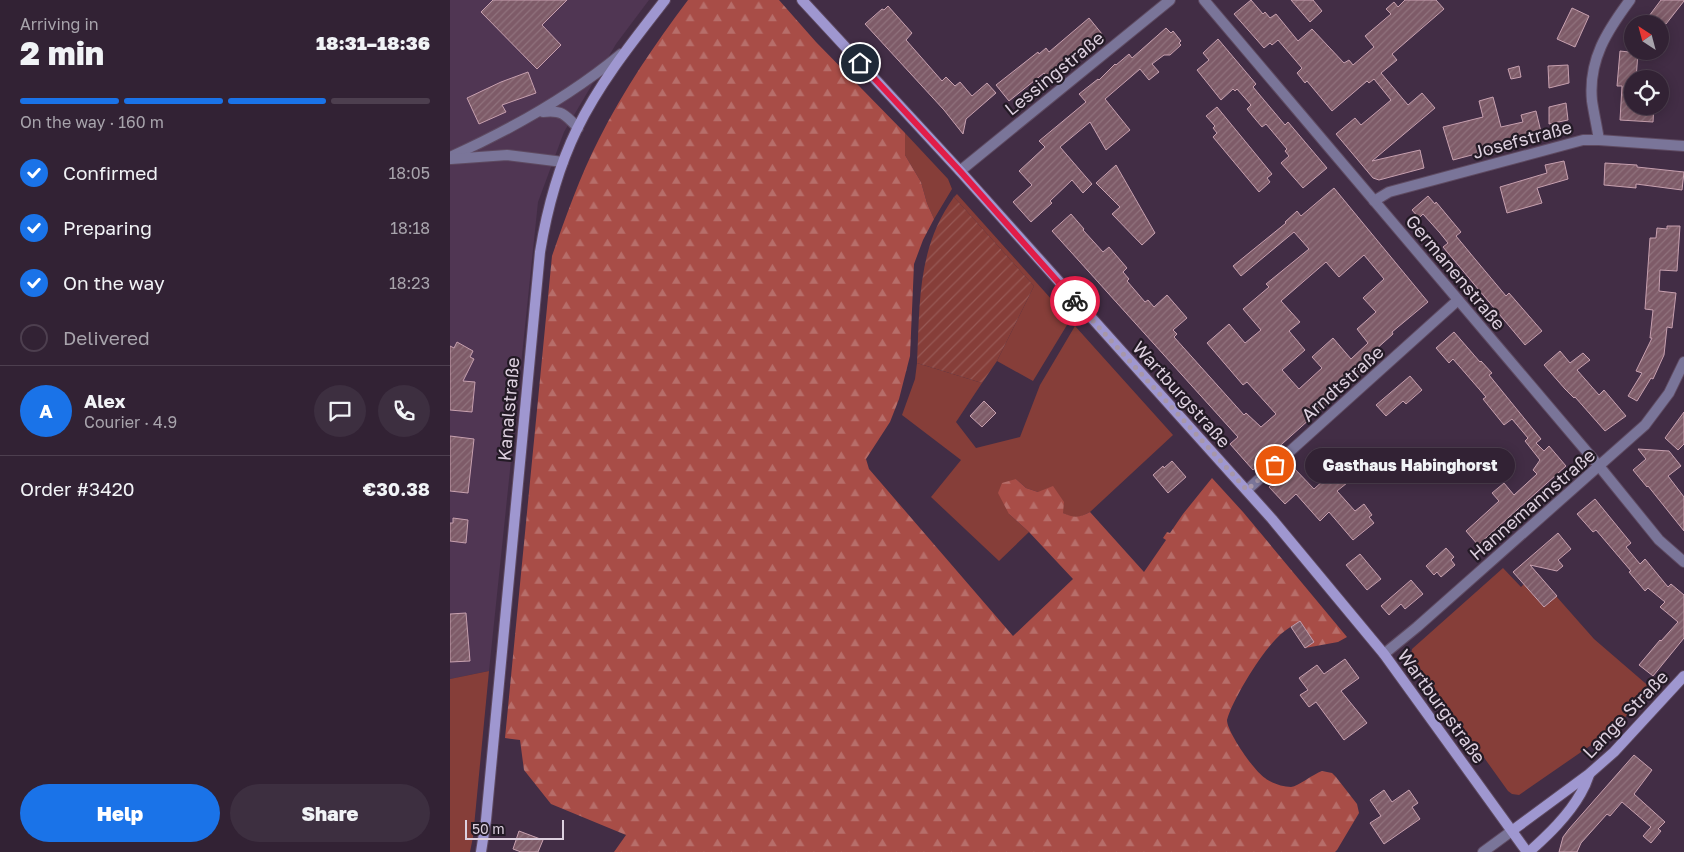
<!DOCTYPE html>
<html lang="en">
<head>
<meta charset="utf-8">
<style>
	body { margin:0; font-family:"Golos Text",sans-serif; background:#3d2f40; color:#f1f3f6; height:100vh; display:flex; flex-direction:column; font-size:19px; white-space:nowrap }
	* { box-sizing:border-box; margin:0 }
	p { font-size:16px; color:#a8a4ac }
	.icon { flex:none; width:28px; height:28px; fill:none; stroke:currentColor; stroke-width:2; stroke-linecap:round; stroke-linejoin:round }
	.map { position:relative; flex:1; overflow:hidden }
	.drawer { display:flex; flex-direction:column; background:#322234; width:450px }
	.drawer>* { flex:none }
	.needle { width:32px; rotate:324deg }
	.fabs { position:absolute; left:1174px; top:15px; display:grid; gap:10px }
	.fabs a { display:grid; place-items:center; width:45px; height:45px; border-radius:50%; background:#322234; box-shadow:0 2px 12px #0003,0 0 0 1px #4d3f4f; font-size:25px }
	.scale { position:absolute; left:15px; bottom:12px; width:99px; box-sizing:border-box; padding-left:5px; border:2px solid #ddd0df; border-top:0; font-size:14px; line-height:18px; white-space:nowrap; color:#ddd0df; -webkit-text-stroke:4px #231a25; paint-order:stroke }
	.pin { position:absolute; display:grid; place-items:center; width:42px; height:42px; color:#fff; margin:-21px; border:2px solid #fff; border-radius:50%; box-shadow:0 1px 5px #0007 }
	.courier { position:absolute; display:grid; place-items:center; width:50px; height:50px; margin:-25px; border:4px solid #e11d48; border-radius:50%; background:#fff; color:#222; box-shadow:0 1px 6px #0007 }
	.bubble { position:absolute; height:35px; border-radius:18px; background:#322234; box-shadow:0 2px 12px #0003,0 0 0 1px #4d3f4f; font-size:16px; font-weight:800; line-height:35px; text-align:center }
	.summary em { font-style:normal; font-weight:800 }
	.summary div { display:flex; flex-direction:column-reverse }
	.summary { display:flex; align-items:center; justify-content:space-between; height:85px; padding:0 20px }
	h1 { font-size:32px; font-weight:800; line-height:38px }
	.bar { display:grid; grid-template-columns:repeat(4,1fr); gap:8px 5px; align-content:center; height:60px; padding:0 20px }
	.bar i { height:6px; border-radius:4px; background:#4d3f4f }
	.bar .on { background:#1a73e8 }
	.bar p { grid-column:span 4 }
	.line { display:flex; align-items:center; gap:12px; padding:0 20px; border-top:1px solid #4d3f4f }
	.line div { flex:1 }
	.round { display:grid; place-items:center; flex:none; width:52px; height:52px; border-radius:26px; background:#3d2f40 }
	ol { padding:0 20px; list-style:none }
	li { display:flex; align-items:center; gap:15px; height:55px }
	li p { margin-inline-start:auto }
	li .icon { padding:5px; border-radius:50%; background:#1a73e8; color:#fff; stroke-width:4 }
	li:last-child { color:#a8a4ac }
	li i { width:28px; height:28px; border:2px solid #4d3f4f; border-radius:50% }
	.cta { display:flex; gap:10px; margin-top:auto; padding:10px 20px }
	.cta a { flex:1; height:58px; border-radius:30px; background:#1a73e8; color:#fff; font-size:20px; font-weight:800; line-height:58px; text-align:center }
	.cta a+a { background:#3d2f40; color:#f1f3f6 }
	main { display:flex; flex:1; min-height:0 }
	.map>svg:first-child { display:block }
	.built { fill:#503653 }
	.green { fill:#863e39 }
	.forest { fill:url(#forest-firs) }
	.garden { fill:url(#garden-furrows) }
	.building { fill:url(#building-hatch); stroke:#c7a0af; fill-rule:evenodd }
	.lines { fill:none; stroke-linecap:round; stroke-linejoin:round }
	.street-casing { stroke:#5e4a61; stroke-width:12 }
	.secondary-casing { stroke:#5e4a61; stroke-width:12 }
	.street { stroke:#7a7599; stroke-width:10 }
	.secondary { stroke:#9f97d0; stroke-width:10 }
	.done { stroke:#a797a9; stroke-width:5; stroke-dasharray:0 9 }
	.route { stroke:#e11d48; stroke-width:6 }
	.labels { text-anchor:middle; dominant-baseline:central; stroke-width:4.5; stroke-linejoin:round; paint-order:stroke }
	.street-label { font-size:18px; fill:#ddd0df; stroke:#231a25 }
</style>
</head>
<body>
<main>
<section class="drawer">
<div class="summary"><div><h1>2 min</h1><p>Arriving in</p></div><em>18:31–18:36</em></div>
<div class="bar"><i class="on"></i><i class="on"></i><i class="on"></i><i></i><p>On the way · 160 m</p></div>
<ol>
<li><svg class="icon" aria-label="check" viewBox="0 0 24 24"><path d="M5 12l5 5 9-10"/></svg>Confirmed<p>18:05</p></li>
<li><svg class="icon" aria-label="check" viewBox="0 0 24 24"><path d="M5 12l5 5 9-10"/></svg>Preparing<p>18:18</p></li>
<li><svg class="icon" aria-label="check" viewBox="0 0 24 24"><path d="M5 12l5 5 9-10"/></svg>On the way<p>18:23</p></li>
<li><i></i>Delivered</li>
</ol>
<div class="line" style="height:90px"><b class="round" style="background:#1a73e8;color:#fff">A</b><div><b>Alex</b><p>Courier · 4.9</p></div><a class="round"><svg class="icon" aria-label="chat" viewBox="0 0 24 24"><path d="M4 5h16v11H9l-5 4z"/></svg></a><a class="round"><svg class="icon" aria-label="phone" viewBox="0 0 24 24"><path d="M5 4h4l2 5-3 2q2 4 5 5l2-3 5 2v4C11 20 4 13 5 4z"/></svg></a></div>
<div class="line" style="height:65px"><div>Order #3420</div><b>€30.38</b></div>
<div class="cta"><a>Help</a><a>Share</a></div>
</section>
<div class="map">
<svg width="1234" height="852" viewBox="0 0 1234 852">
	<defs>
		<pattern id="forest-firs" width="22" height="20" patternUnits="userSpaceOnUse" patternTransform="scale(1.25)"><rect width="22" height="20" fill="#a84d47"/><path d="M5 1l3.5 6h-7zM16 11l3.5 6h-7z" fill="#b76e6a"/></pattern>
		<pattern id="garden-furrows" width="10" height="10" patternUnits="userSpaceOnUse" patternTransform="scale(1.25)"><rect width="10" height="10" fill="#863e39"/><path d="M-1 1l2-2M0 10L10 0M9 11l2-2" fill="none" stroke="#975955"/></pattern>
		<pattern id="building-hatch" width="6" height="6" patternUnits="userSpaceOnUse" patternTransform="scale(1.25)"><rect width="6" height="6" fill="#7e5b68"/><path d="M-1 1l2-2M0 6l6-6M5 7l2-2" fill="none" stroke="#90727d"/></pattern>
	</defs>
	<rect width="100%" height="100%" fill="#422d45"/>
	<polygon class="built" points="0,0 199,0 166,44 114,132 88,202 39,671 0,679"/>
	<g class="green">
		<polygon points="455,133 498,179 502,189 484,219 477,203 471,182 455,155"/>
		<polygon points="507,194 620,320 583,381 547,361 584,286 504,197"/>
		<polygon points="625,326 723,435 640,512 632,516 623,518 613,513 588,492 576,488 566,479 559,514 579,532 549,561 481,497 511,460 452,415 465,379 467,363 532,383 506,422 526,448 570,437 590,385"/>
		<polygon points="1053,568 1071,587 1074,584 1094,607 1106,596 1144,639 1202,689 1163,730 1069,795 1062,794 1058,791 961,656 962,649"/>
		<polygon points="39,671 23,837 20,852 0,852 0,679"/>
	</g>
	<path class="forest" d="M238,0H329L366,42L455,133V155L471,182L477,203L484,219L473,240L464,264L460,356L449,399L440,422L416,459L419,469L563,636L623,579L579,532L559,514L548,493L552,483L566,479L576,488L588,492L603,486L614,502L613,513C624,518 629,518 640,512L694,572L716,540L713,538L717,532L720,533L733,514L762,478L793,512L897,637L888,642L855,648L864,642L850,621C841,626 832,632 825,640C809,657 783,699 777,720C777,732 804,771 815,778C821,783 833,787 841,787C849,786 863,774 872,771L882,773L886,777L907,804L909,813L887,850L885,852H164L176,835L101,804L74,770L70,740L55,738L102,256C116,216 130,176 149,139C174,89 205,44 238,0Z"/>
	<path class="garden" d="M504,197L584,286L547,361L532,383L467,363C470,303 467,248 504,197Z"/>
	<g class="building">
		<polygon points="43,0 117,0 92,25 111,45 87,69 31,12"/>
		<polygon points="801,0 813,14 815,12 820,18 826,14 848,41 862,29 894,63 899,60 903,65 924,47 915,36 941,14 936,9 944,2 948,7 955,0 986,0 994,9 942,54 947,60 931,73 958,105 972,93 985,108 922,161 970,150 974,168 929,180 923,178 886,134 905,118 911,125 941,100 924,79 919,83 917,81 882,111 857,81 855,83 847,73 852,68 828,40 822,45 820,43 814,48 784,14"/>
		<polygon points="841,0 863,0 872,11 860,22"/>
		<polygon points="1211,0 1234,0 1234,1 1216,24 1193,24"/>
		<polygon points="438,6 462,33 456,40 492,81 496,77 505,86 510,82 522,96 537,83 546,93 516,119 513,134 494,110 415,24 432,9 434,10"/>
		<polygon points="1122,8 1139,16 1125,47 1107,39"/>
		<polygon points="639,18 652,34 621,60 620,58 597,77 594,73 559,101 546,85 588,52 589,54 596,48 599,52"/>
		<polygon points="716,28 721,33 723,31 731,41 729,43 731,45 720,55 714,55 702,64 709,72 699,80 690,69 655,99 680,130 656,150 640,122 610,147 642,184 633,193 622,180 600,201 602,203 581,222 563,202 582,185 569,171 595,147 589,141 636,102 629,94 648,79 649,80 665,64 666,65 679,54 682,58"/>
		<polygon points="768,39 806,84 803,87 835,125 838,122 877,168 853,188 831,163 839,156 835,151 837,149 816,124 812,127 806,120 797,109 801,105 787,89 785,91 783,89 771,100 747,70 759,60 753,53"/>
		<polygon points="1170,51 1188,53 1186,79 1182,79 1182,106 1204,106 1203,122 1170,120 1172,86 1167,86"/>
		<polygon points="1118,65 1119,83 1099,88 1098,66"/>
		<polygon points="1069,66 1071,77 1061,79 1058,69"/>
		<polygon points="78,72 86,93 52,105 56,112 29,124 17,98 51,82"/>
		<polygon points="1043,97 1051,127 1073,122 1071,115 1086,111 1091,132 1066,139 1067,143 1003,160 993,127 1033,117 1029,101"/>
		<polygon points="1116,103 1118,120 1099,124 1099,107"/>
		<polygon points="767,107 822,174 817,178 820,182 809,192 763,137 767,133 763,128 765,126 756,116"/>
		<polygon points="1114,161 1118,179 1087,188 1092,203 1057,213 1050,187 1097,173 1095,165"/>
		<polygon points="1155,163 1187,165 1187,167 1234,172 1232,190 1186,184 1186,188 1154,185"/>
		<polygon points="666,165 705,233 692,245 662,214 670,207 646,183"/>
		<path d="M884,188L978,302L942,332L943,334L914,360L919,366L803,470L780,444L788,437L602,231L621,214L634,229L633,230L653,252L659,247L677,268L673,272L679,279L677,281L695,302L698,300L704,307L717,295L737,318L723,330L727,334L724,337L794,415L796,413L811,427L826,414L797,382L793,385L757,343L779,324L795,343L811,330L793,309L819,287L816,284L859,249L844,232L791,276L783,266L836,223L835,222L847,211L851,216ZM914,255L934,279L913,298L926,312L907,329L918,343L901,359L883,338L862,357L872,368L849,389L832,370L855,350L839,331L850,322L831,301L876,262L889,277Z"/>
		<polygon points="978,196 985,204 986,202 1011,232 1006,236 1025,259 1056,296 1059,293 1092,331 1075,345 993,247 998,243 990,233 973,214 969,218 962,210"/>
		<polygon points="1217,226 1230,226 1227,271 1210,270 1209,291 1226,293 1222,328 1217,327 1214,355 1203,379 1201,378 1187,401 1178,396 1192,373 1186,371 1202,338 1200,338 1203,310 1195,309 1200,238 1206,238 1207,228 1217,229"/>
		<polygon points="1004,332 1030,362 1031,361 1042,373 1039,375 1091,439 1086,443 1094,451 1099,446 1116,466 1028,545 1016,531 1049,501 1042,493 1054,483 1064,495 1087,474 1083,470 1090,460 1075,441 1078,438 1062,419 1054,425 1033,399 1036,397 1003,359 999,363 986,348"/>
		<polygon points="7,342 23,351 20,357 24,359 13,381 25,382 22,412 0,410 0,346 4,348"/>
		<polygon points="1110,351 1120,363 1133,353 1140,360 1127,370 1149,395 1154,390 1176,416 1155,431 1125,397 1124,398 1115,389 1094,365"/>
		<polygon points="960,376 972,390 956,404 953,401 936,416 926,405"/>
		<polygon points="534,401 546,413 532,427 520,416"/>
		<polygon points="1234,412 1234,444 1228,450 1215,438"/>
		<polygon points="0,436 24,439 18,493 0,491"/>
		<polygon points="1188,449 1219,451 1231,466 1218,476 1234,497 1234,531 1198,486 1197,487 1183,470 1196,459"/>
		<polygon points="722,461 736,477 718,493 703,475 713,466 714,468"/>
		<polygon points="842,466 864,489 876,478 878,480 893,467 902,479 887,491 905,511 914,504 922,515 919,517 924,523 903,540 879,512 870,521 846,494 835,504 819,487"/>
		<polygon points="1145,499 1181,543 1176,547 1190,564 1195,559 1218,587 1221,584 1234,595 1234,638 1203,676 1189,665 1210,640 1211,641 1228,622 1210,607 1215,602 1198,588 1195,591 1179,572 1181,571 1146,530 1143,532 1127,514"/>
		<polygon points="3,518 18,520 16,543 0,541 0,523 3,523"/>
		<polygon points="1108,533 1121,549 1108,560 1113,566 1107,571 1080,565 1107,596 1094,607 1063,572"/>
		<polygon points="996,548 1004,557 1001,560 1005,565 991,577 987,572 984,575 976,566"/>
		<polygon points="910,554 931,579 917,590 896,565"/>
		<polygon points="961,580 973,594 955,609 951,604 939,615 931,606"/>
		<polygon points="16,613 20,661 0,662 0,614"/>
		<polygon points="850,621 864,642 855,648 841,627"/>
		<polygon points="895,659 909,678 891,691 917,723 894,740 866,702 859,707 850,695 858,690 849,678 867,665 874,674"/>
		<polygon points="1184,755 1202,770 1184,794 1215,822 1208,829 1211,831 1201,843 1193,836 1201,827 1172,802 1160,816 1157,814 1131,843 1127,852 1109,852 1113,837 1119,829"/>
		<polygon points="934,790 942,802 959,790 968,803 962,807 970,819 934,844 920,823 931,816 920,800"/>
		<polygon points="69,831 93,840 88,852 71,852 63,849"/>
	</g>
	<g class="lines">
		<g class="street-casing">
			<g id="street">
				<polyline points="754,0 1149,466 1209,540 1234,562"/>
				<path d="M93,112C112,110 115,114 128,128"/>
				<path d="M1149,140C1147,127 1144,114 1142,101C1138,60 1157,31 1180,0"/>
				<path d="M0,157C62,129 119,97 171,54"/>
				<polyline points="1,159 57,155 113,162"/>
				<polyline points="510,171 720,0"/>
				<polyline points="924,201 939,192 1133,140 1149,140 1234,146"/>
				<polyline points="797,490 1008,300"/>
				<polyline points="934,654 967,627 1195,425 1219,393 1234,362"/>
				<polyline points="1033,852 1063,830"/>
			</g>
		</g>
		<g class="secondary-casing">
			<g id="secondary">
				<polyline points="352,0 510,171 822,519 934,654 1077,852"/>
				<polyline points="1063,830 1139,774 1164,752 1234,676"/>
				<path d="M31,852L36,820L90,252C97,209 108,168 127,129C150,82 183,41 215,0"/>
				<path d="M1079,852C1098,835 1118,816 1131,793C1134,788 1137,781 1139,775"/>
			</g>
		</g>
		<use href="#street" class="street"/>
		<use href="#secondary" class="secondary"/>
	</g>
	<g class="lines">
		<polyline class="done" points="625,301 797,490 825,465"/>
		<polyline class="route" points="410,63 510,171 625,301"/>
	</g>
	<g class="labels">
		<g class="street-label">
			<text transform="translate(604 73) rotate(-39)">Lessingstraße</text>
			<text transform="translate(1072 139) rotate(-15)">Josefstraße</text>
			<text transform="translate(1006 272) rotate(50)">Germanenstraße</text>
			<text transform="translate(892 383) rotate(-42)">Arndtstraße</text>
			<text transform="translate(732 394) rotate(48)">Wartburgstraße</text>
			<text transform="translate(58 409) rotate(-85)">Kanalstraße</text>
			<text transform="translate(1082 504) rotate(-41)">Hannemannstraße</text>
			<text transform="translate(992 706) rotate(54)">Wartburgstraße</text>
			<text transform="translate(1175 714) rotate(-46)">Lange Straße</text>
		</g>
	</g>
</svg>
<div class="fabs">
<a><svg class="needle" viewBox="-14 -14 28 28"><path d="M0-13l5 13h-10z" fill="#e53935"/><path d="M0 13l5-13h-10z" fill="#a8a4ac"/></svg></a>
<a><svg class="icon" aria-label="locate" viewBox="0 0 24 24"><circle cx="12" cy="12" r="6"/><path d="M12 2v4M12 18v4M2 12h4M18 12h4"/></svg></a>
</div>
<div class="scale">50 m</div>
<div class="pin" style="left:825px;top:465px;background:#ea580c"><svg class="icon" aria-label="bag" viewBox="0 0 24 24"><path d="M5 8h14l-1 12H6zM9 8a3 3 0 0 1 6 0"/></svg></div>
<div class="pin" style="left:410px;top:63px;background:#1f2937"><svg class="icon" aria-label="home" viewBox="0 0 24 24"><path d="M3 11l9-7 9 7M6 9v11h12V9"/></svg></div>
<div class="courier" style="left:625px;top:301px"><svg class="icon" aria-label="bike" viewBox="0 0 24 24"><circle cx="6" cy="16" r="4"/><circle cx="18" cy="16" r="4"/><path d="M6 16l4-8h5l3 8M10 8l3 8H6M13 5h3"/></svg></div>
<div class="bubble" style="left:855px;top:448px;width:210px">Gasthaus Habinghorst</div>
</div>
</main>
</body>
</html>
